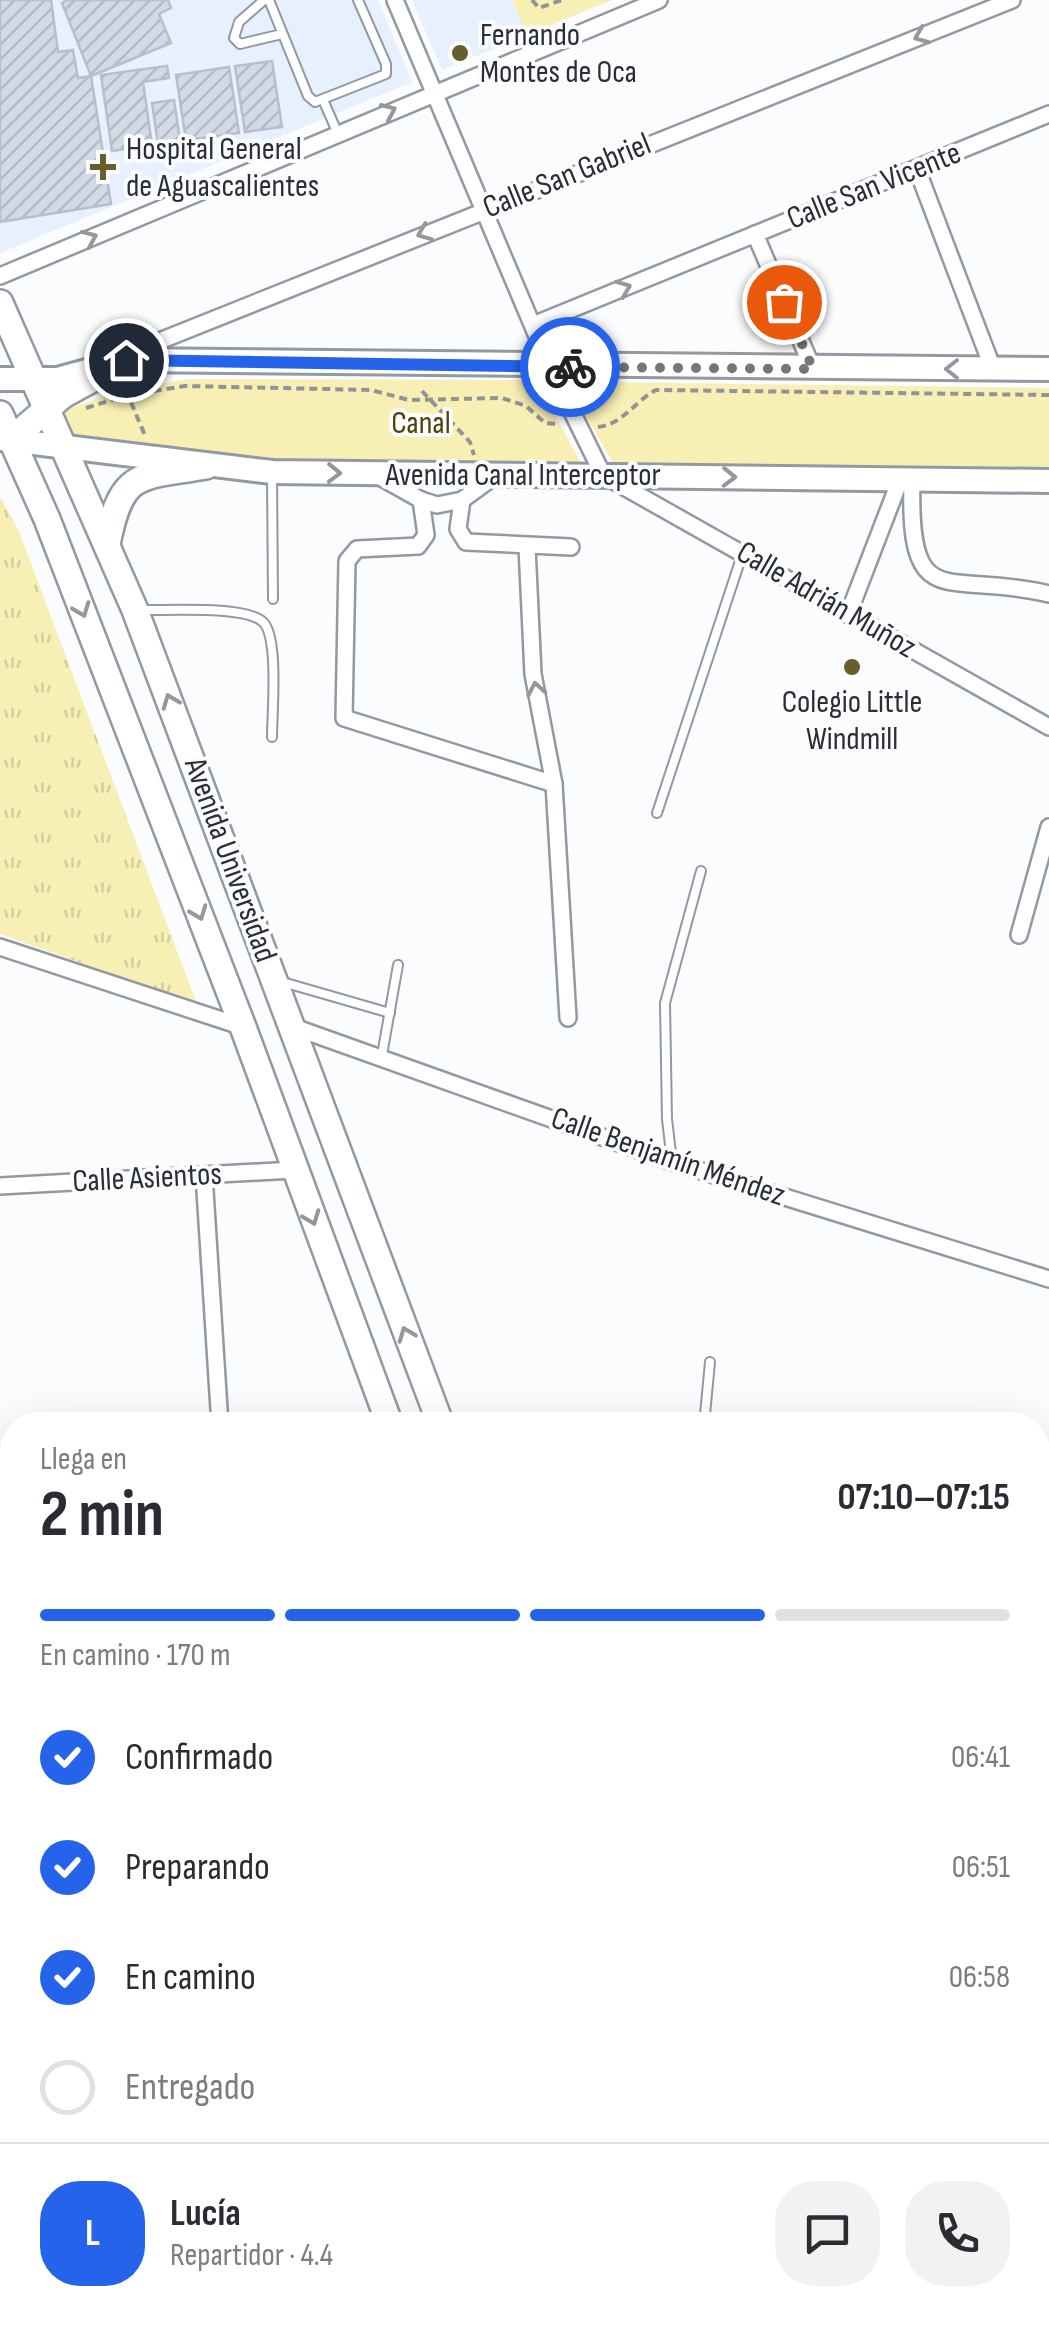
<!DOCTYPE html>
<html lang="es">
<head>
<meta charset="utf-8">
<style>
	body { margin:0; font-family:"Sofia Sans Condensed",sans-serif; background:#f2f2f3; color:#2b2b33; height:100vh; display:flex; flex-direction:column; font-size:38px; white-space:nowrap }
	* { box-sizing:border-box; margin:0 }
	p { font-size:32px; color:#7c7c81 }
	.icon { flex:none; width:55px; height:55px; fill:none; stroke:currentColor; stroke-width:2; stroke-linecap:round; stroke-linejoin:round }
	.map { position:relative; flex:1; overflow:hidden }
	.drawer { position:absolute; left:0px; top:1412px; width:1050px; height:932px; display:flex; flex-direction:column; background:#fff; border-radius:40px 40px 0 0; box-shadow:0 10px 40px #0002 }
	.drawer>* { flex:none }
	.pin { position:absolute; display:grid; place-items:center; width:85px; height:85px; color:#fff; margin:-42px; border:5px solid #fff; border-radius:50%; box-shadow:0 2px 10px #0007 }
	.courier { position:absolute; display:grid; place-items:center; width:100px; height:100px; margin:-50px; border:8px solid #2563eb; border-radius:50%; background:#fff; color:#222; box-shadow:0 2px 12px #0007 }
	.head em { font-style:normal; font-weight:700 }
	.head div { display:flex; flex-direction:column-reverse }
	.head { display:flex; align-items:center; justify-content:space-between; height:170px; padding:0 40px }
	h1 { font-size:65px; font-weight:700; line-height:75px }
	.bar { display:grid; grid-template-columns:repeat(4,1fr); gap:15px 10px; align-content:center; height:120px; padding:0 40px }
	.bar i { height:12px; border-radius:8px; background:#e1e1e2 }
	.bar .selected { background:#2563eb }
	.bar p { grid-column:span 4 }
	.line { display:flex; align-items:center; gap:25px; padding:0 40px; border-top:2px solid #e1e1e2 }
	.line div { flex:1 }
	.round { display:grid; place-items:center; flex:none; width:105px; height:105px; border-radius:40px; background:#f2f2f3 }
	ol { padding:0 40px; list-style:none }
	li { display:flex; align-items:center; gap:30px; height:110px }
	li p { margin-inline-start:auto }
	li .icon { padding:10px; border-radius:50%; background:#2563eb; color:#fff; stroke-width:4 }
	li:last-child { color:#7c7c81 }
	li i { width:55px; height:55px; border:5px solid #e1e1e2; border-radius:50% }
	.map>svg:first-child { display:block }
	.built { fill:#e6f0fe }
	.grass { fill:url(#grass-tufts) }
	.park { fill:#f8efb5 }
	.building { fill:url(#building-hatch); stroke:#b7bfca; stroke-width:2.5 }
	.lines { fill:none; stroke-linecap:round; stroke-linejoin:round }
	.lane-casing { stroke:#9199a3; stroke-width:12 }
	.street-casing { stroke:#9199a3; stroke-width:20 }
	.secondary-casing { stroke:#9199a3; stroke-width:28 }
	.primary-casing { stroke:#9199a3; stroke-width:30 }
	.path { stroke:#919497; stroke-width:4; stroke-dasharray:8 5; stroke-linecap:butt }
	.lane { stroke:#fff; stroke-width:8 }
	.street { stroke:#fff; stroke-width:15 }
	.secondary { stroke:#fff; stroke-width:22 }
	.primary { stroke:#fff; stroke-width:25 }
	.oneway { stroke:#959799 }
	.done { stroke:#73777a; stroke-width:10; stroke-dasharray:0 18 }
	.route { stroke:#2563eb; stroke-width:12 }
	.poi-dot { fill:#665e2b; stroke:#fafcfe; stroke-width:4 }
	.labels { text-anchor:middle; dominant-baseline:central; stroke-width:8; stroke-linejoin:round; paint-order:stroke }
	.poi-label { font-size:32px; fill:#2b2f33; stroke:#fafcfe; text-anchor:start }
	.street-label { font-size:32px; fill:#2b2f33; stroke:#fafcfe }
	.park-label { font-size:32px; fill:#4a4209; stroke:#fafcfe }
</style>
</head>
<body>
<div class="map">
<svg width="1049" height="2343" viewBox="0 0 1049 2343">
	<defs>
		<pattern id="grass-tufts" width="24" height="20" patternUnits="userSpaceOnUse" patternTransform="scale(2.5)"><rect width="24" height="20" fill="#f8efb5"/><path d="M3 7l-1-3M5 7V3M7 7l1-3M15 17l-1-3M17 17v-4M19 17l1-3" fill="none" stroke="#d5cd9c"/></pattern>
		<pattern id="building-hatch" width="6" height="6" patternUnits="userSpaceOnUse" patternTransform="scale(2.5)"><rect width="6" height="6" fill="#d2dae5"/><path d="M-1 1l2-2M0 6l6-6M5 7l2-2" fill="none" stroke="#b4bbc5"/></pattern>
	</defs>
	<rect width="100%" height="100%" fill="#fafcfe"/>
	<g class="built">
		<polygon points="0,0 378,0 412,82 0,253"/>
		<polygon points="412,0 512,0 527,35 442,70"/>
	</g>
	<polygon class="grass" points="0,497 18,529 197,1004 0,934"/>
	<g class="park">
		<polygon points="512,0 612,0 527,35"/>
		<polygon points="189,379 536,380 580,461 575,469 204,464 73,446 61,411 124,390"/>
		<polygon points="601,382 1049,388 1049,472 616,468 575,397 580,383"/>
	</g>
	<g class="building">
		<polygon points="0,0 51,0 58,52 73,50 78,78 91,76 111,204 0,222"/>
		<polygon points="67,0 168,0 171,8 159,14 171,43 91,76 62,3"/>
		<polygon points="272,61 282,127 245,132 235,66"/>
		<polygon points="167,66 169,78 143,82 152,145 112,151 101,75"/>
		<polygon points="229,67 239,133 186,140 176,75"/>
		<polygon points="174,100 180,141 158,144 152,103"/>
		<polygon points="293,1418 293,1425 236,1425 236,1421"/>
	</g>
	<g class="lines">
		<g class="lane-casing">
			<g id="lane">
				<polyline points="264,0 239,22 234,38 240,44 282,34"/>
				<polyline points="269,0 308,96 315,102 386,74 386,64 358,0"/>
				<polyline points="324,102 338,134"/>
				<polyline points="272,476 273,599"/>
				<path d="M139,610C165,611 245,605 263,622C279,637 272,714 272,737"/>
				<polyline points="657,813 743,552"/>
				<polyline points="279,981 390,1013"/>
				<polyline points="382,1055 398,965"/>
				<polyline points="672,1162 667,1119 665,1003 701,871"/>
				<polyline points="704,1425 710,1362"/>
				<polyline points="973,1425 973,1424"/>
				<polyline points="1038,2015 1049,2017"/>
			</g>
		</g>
		<g class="street-casing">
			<g id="street">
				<polyline points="395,0 550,367 603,475 1049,727"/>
				<polyline points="917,169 993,369"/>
				<polyline points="755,234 813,369"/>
				<polyline points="0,276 659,0"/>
				<polyline points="533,325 1049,114"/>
				<polyline points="131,358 157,342 1012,0"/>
				<polyline points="495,476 462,500 458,529 466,542 571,547"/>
				<polyline points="380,477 421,500 426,535 418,546 357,549 347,561 344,718 554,784"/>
				<path d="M912,480C908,618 947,569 1049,594"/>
				<polyline points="421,500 437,505 462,500"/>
				<polyline points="527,547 533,674 554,784 568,1018"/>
				<polyline points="848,615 900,480"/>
				<polyline points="1019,935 1049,827"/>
				<polyline points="0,947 243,1027"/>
				<polyline points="291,1026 672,1162 1049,1279"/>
				<polyline points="204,1175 220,1425"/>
				<polyline points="0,1186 294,1170"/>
				<polyline points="0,1763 12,1762"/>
				<polyline points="1038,1925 1049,1926"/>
				<polyline points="1038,1952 1049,1953"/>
				<polyline points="0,2314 12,2314"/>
				<polyline points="272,2332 272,2343"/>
				<polyline points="381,2332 381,2343"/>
			</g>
		</g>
		<g class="secondary-casing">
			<g id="secondary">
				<polyline points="0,379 57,379 127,360 1049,369"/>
				<polyline points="0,439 272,472 1049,481"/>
			</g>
		</g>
		<g class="primary-casing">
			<g id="primary">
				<polyline points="0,303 135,610 441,1425"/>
				<polyline points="0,414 47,519 243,1027 390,1425"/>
				<polyline points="12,439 63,395 127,360"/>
				<path d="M107,544C122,469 138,478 206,466"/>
				<polyline points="726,2332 730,2343"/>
				<polyline points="775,2332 778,2343"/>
			</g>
		</g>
		<g class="path">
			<polyline points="532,0 539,8 562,0"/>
			<polyline points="422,391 470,442 474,455"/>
			<polyline points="128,395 185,386 371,390 409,400 502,398 526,406 545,423 558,424"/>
			<polyline points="86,408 128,395 146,438"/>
			<path d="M598,427C623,424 634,402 656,390L1049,395"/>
		</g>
		<use href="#lane" class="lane"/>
		<use href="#street" class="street"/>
		<use href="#secondary" class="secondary"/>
		<use href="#primary" class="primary"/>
	</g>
	<defs><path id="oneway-chevron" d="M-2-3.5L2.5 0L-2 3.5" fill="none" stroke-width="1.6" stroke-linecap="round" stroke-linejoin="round" transform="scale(2.5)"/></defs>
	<g class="oneway">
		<use href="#oneway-chevron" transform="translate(921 36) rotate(158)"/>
		<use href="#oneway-chevron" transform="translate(389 111) rotate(-24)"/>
		<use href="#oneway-chevron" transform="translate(424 233) rotate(158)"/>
		<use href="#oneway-chevron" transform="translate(90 238) rotate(-23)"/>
		<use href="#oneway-chevron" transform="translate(624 288) rotate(-22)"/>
		<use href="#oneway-chevron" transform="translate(952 369) rotate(-180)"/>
		<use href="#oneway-chevron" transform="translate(334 473) rotate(1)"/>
		<use href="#oneway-chevron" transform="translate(729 477) rotate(1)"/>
		<use href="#oneway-chevron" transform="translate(82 610) rotate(69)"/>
		<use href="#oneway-chevron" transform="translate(536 689) rotate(-100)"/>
		<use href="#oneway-chevron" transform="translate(170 701) rotate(-111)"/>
		<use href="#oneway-chevron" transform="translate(199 913) rotate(69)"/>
		<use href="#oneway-chevron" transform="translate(312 1218) rotate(69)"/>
		<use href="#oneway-chevron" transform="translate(406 1334) rotate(-111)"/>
	</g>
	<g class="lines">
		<polyline class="done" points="570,367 813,369 784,302"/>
		<polyline class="route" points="126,360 570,367"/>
	</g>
	<g class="poi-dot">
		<circle cx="460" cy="53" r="10"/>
		<path d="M98 152h10v10h10v10h-10v10h-10v-10h-10v-10h10z"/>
		<circle cx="852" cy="667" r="10"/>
	</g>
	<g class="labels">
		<g class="poi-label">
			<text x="480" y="35">Fernando<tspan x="480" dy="37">Montes de Oca</tspan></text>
			<text x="126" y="149">Hospital General<tspan x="126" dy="37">de Aguascalientes</tspan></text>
			<text x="852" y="702" text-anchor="middle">Colegio Little<tspan x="852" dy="37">Windmill</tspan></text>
		</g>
		<g class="street-label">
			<text transform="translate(567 176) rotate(-22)">Calle San Gabriel</text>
			<text transform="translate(874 186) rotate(-22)">Calle San Vicente</text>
			<text x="523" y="475">Avenida Canal Interceptor</text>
			<text transform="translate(826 600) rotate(30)">Calle Adrián Muñoz</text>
			<text transform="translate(230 860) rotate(70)">Avenida Universidad</text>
			<text transform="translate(668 1157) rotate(19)">Calle Benjamín Méndez</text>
			<text transform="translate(147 1178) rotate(-3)">Calle Asientos</text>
		</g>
		<g class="park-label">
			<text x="421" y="423">Canal</text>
		</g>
	</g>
</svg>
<div class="pin" style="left:784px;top:302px;background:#ea580c"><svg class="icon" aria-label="bag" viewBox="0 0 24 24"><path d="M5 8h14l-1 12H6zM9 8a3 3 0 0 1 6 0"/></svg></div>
<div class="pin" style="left:126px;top:360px;background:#1f2937"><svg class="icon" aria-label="home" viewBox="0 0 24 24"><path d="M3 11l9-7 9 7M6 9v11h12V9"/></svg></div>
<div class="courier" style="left:570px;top:367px"><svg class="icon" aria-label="bike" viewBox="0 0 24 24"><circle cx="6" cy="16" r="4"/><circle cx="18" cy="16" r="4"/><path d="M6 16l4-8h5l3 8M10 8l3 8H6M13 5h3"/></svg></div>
<section class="drawer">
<div class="head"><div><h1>2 min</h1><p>Llega en</p></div><em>07:10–07:15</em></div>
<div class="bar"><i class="selected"></i><i class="selected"></i><i class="selected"></i><i></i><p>En camino · 170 m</p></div>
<ol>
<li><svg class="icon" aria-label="check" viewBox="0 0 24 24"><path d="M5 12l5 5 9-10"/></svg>Confirmado<p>06:41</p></li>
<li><svg class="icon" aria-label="check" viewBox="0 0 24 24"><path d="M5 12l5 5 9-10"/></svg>Preparando<p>06:51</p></li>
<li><svg class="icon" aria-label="check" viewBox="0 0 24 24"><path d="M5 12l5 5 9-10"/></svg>En camino<p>06:58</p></li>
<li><i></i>Entregado</li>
</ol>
<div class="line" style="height:180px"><b class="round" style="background:#2563eb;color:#fff">L</b><div><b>Lucía</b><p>Repartidor · 4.4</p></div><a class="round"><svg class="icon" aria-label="chat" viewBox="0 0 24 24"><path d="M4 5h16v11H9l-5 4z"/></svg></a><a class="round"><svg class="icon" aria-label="phone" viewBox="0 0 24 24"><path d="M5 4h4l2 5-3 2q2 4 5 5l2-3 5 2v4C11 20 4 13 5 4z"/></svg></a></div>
</section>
</div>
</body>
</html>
